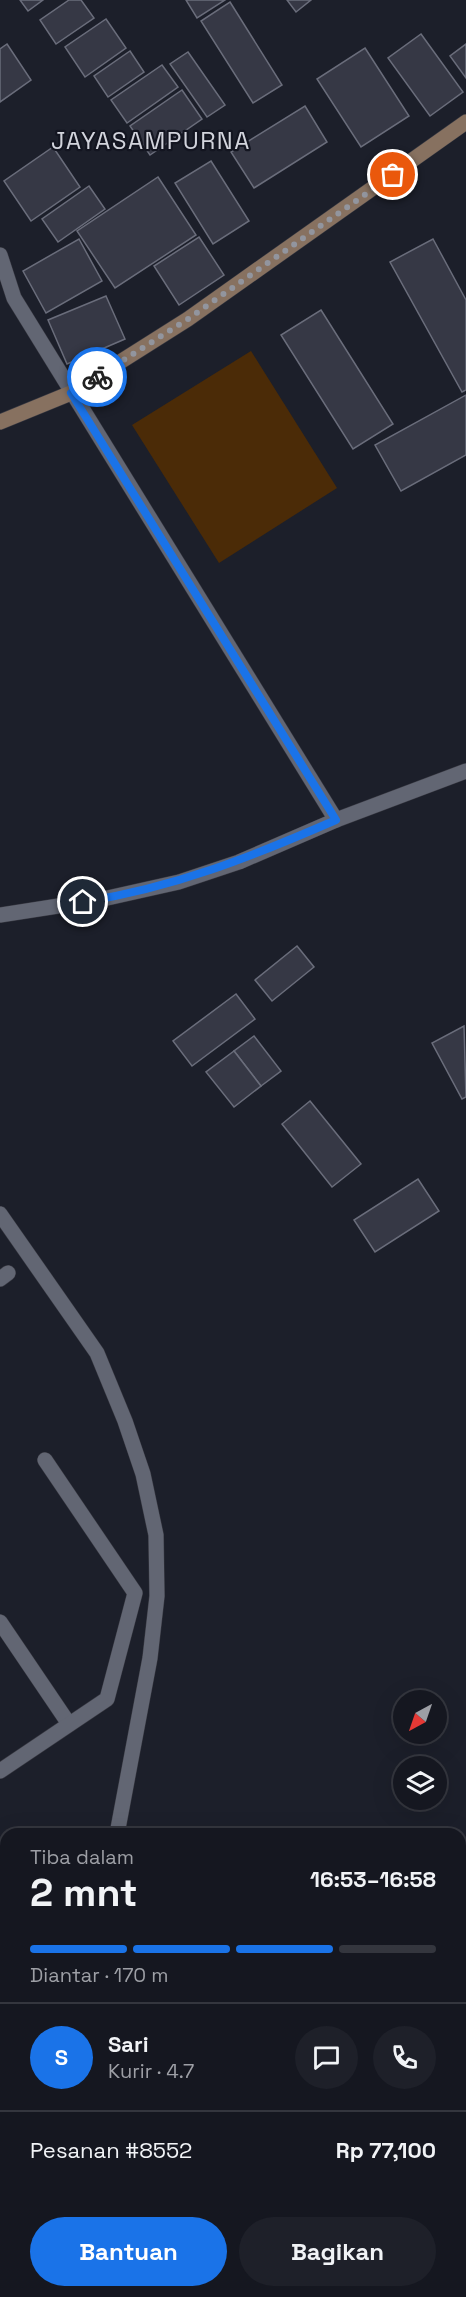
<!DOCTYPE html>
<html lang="id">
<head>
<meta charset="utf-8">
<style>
	body { margin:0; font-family:"Space Grotesk",sans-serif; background:#1e2029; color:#f1f3f6; height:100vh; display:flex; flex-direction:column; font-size:22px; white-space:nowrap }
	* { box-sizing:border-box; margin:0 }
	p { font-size:20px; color:#9d9fa5 }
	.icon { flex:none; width:33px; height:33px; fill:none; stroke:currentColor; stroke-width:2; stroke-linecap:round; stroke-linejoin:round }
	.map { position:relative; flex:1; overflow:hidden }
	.panel { position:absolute; left:0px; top:1828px; width:466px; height:470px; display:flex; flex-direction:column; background:#151720; border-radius:18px 18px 0 0; box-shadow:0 6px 24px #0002,0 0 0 2px #34363e }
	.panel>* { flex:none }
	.needle { width:39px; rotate:220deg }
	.controls { position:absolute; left:393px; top:1690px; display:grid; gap:12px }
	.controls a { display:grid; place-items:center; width:54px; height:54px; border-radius:50%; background:#151720; box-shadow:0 6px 24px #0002,0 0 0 2px #34363e; font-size:30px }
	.pin { position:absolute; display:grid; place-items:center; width:51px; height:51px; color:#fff; margin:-26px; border:3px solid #fff; border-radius:50%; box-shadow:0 2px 6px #0007 }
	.courier { position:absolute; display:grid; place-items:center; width:60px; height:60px; margin:-30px; border:4px solid #1a73e8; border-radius:50%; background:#fff; color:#222; box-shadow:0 2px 8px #0007 }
	.overview em { font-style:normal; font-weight:700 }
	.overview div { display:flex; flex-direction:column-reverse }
	.overview { display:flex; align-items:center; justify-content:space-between; height:102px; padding:0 30px }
	h1 { font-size:39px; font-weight:700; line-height:45px }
	.bar { display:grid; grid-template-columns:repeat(4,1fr); gap:9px 6px; align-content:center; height:72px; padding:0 30px }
	.bar i { height:8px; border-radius:4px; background:#34363e }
	.bar .current { background:#1a73e8 }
	.bar p { grid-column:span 4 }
	.line { display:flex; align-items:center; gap:15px; padding:0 30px; border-top:2px solid #34363e }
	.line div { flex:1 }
	.round { display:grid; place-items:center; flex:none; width:63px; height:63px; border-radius:32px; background:#1e2029 }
	.action { display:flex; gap:12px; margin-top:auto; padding:12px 30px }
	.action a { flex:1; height:69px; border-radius:36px; background:#1a73e8; color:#fff; font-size:24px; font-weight:700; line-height:69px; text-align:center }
	.action a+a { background:#1e2029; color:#f1f3f6 }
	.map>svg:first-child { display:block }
	.green { fill:#4b2b07 }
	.building { fill:#363845; stroke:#6a6d7b; stroke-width:1.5 }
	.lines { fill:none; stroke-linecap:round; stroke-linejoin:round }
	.street-casing { stroke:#383942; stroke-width:16 }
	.secondary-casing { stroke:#383942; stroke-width:16 }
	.street { stroke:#626673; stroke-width:15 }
	.secondary { stroke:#877160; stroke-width:15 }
	.done { stroke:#92959e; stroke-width:6; stroke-dasharray:0 10.8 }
	.route { stroke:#1a73e8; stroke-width:8 }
	.labels { text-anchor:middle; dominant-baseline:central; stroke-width:4.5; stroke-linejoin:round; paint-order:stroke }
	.quarter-label { font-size:24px; letter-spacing:1.5px; fill:#d2d4dc; stroke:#131520 }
</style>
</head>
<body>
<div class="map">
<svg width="466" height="2297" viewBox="0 0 466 2297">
	<rect width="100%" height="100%" fill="#1c1f2a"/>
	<polygon class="green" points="251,351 337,488 219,563 132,425"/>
	<g class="building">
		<polygon points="20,0 43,0 28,11"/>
		<polygon points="69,0 81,0 94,18 56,44 40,20"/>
		<polygon points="186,0 225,0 197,18"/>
		<polygon points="287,0 311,0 296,12"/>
		<polygon points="230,2 282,85 253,103 201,21"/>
		<polygon points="106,19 126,48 85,77 65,47"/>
		<polygon points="421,34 463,92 430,116 388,58"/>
		<polygon points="7,44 31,80 0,102 0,49"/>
		<polygon points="466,44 466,78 450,56"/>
		<polygon points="365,48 409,116 361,147 317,79"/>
		<polygon points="130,51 144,72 108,97 94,76"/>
		<polygon points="188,52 225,105 207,117 170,64"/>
		<polygon points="162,65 178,87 127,123 111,100"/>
		<polygon points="182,90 202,119 150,155 130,126"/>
		<polygon points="305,106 327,142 254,188 231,152"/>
		<polygon points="53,147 80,187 31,221 4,181"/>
		<polygon points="211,161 249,221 213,244 175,183"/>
		<polygon points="158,177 196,235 115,288 77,231"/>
		<polygon points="89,186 105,209 58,242 42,219"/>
		<polygon points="199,237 224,275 179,305 154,266"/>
		<polygon points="79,239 102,281 46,313 23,271"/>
		<polygon points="433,239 466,300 466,390 462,392 390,262"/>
		<polygon points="106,296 125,339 67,364 48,320"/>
		<polygon points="321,310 393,424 353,449 281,335"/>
		<polygon points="466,395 466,455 401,491 375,445"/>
		<polygon points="297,946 314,967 272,1001 255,980"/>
		<polygon points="236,994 255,1019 192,1066 173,1041"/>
		<polygon points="464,1026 466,1097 462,1099 432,1043"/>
		<polygon points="254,1036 281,1071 261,1086 234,1051"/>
		<polygon points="234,1051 261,1086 234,1107 206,1072"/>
		<polygon points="310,1101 361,1164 332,1187 282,1124"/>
		<polygon points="418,1179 439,1211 375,1252 354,1220"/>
		<polygon points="466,1991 466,2032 460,2027 460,1997"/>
	</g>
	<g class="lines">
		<g class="street-casing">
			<g id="street">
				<polyline points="0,255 14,298 336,820"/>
				<polyline points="0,915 103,899 179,882 239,862 336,820 466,771"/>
				<polyline points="0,1214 97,1353 125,1421 143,1474 156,1535 157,1596 150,1658 117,1834"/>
				<polyline points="0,1279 8,1273"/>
				<polyline points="0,1622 69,1724"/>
				<polyline points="0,1771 107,1699 135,1593 45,1460"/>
				<polyline points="109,2292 110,2297"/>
			</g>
		</g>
		<g class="secondary-casing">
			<polyline id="secondary" points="0,422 71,393 188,319 466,122"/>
		</g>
		<use href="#street" class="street"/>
		<use href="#secondary" class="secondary"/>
	</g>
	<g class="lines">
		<polyline class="done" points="97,377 188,319 393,175"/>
		<path class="route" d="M83,902C176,887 251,857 336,820L71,393L97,377"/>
	</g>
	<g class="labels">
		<g class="quarter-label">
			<text x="151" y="140">JAYASAMPURNA</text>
		</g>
	</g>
</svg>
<div class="controls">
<a><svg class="needle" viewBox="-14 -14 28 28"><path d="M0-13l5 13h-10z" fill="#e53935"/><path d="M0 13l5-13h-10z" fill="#9d9fa5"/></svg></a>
<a><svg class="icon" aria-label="layers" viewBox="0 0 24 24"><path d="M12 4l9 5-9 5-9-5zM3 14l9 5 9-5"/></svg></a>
</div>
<div class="pin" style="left:393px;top:175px;background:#ea580c"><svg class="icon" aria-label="bag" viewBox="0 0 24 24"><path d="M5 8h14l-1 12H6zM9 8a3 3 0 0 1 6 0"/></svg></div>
<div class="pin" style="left:83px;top:902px;background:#1f2937"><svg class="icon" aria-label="home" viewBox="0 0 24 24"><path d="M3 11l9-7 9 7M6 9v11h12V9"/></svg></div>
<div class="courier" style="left:97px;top:377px"><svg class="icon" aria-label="bike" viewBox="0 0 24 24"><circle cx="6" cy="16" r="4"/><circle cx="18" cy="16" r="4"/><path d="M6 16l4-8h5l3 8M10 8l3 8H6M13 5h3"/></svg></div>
<section class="panel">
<div class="overview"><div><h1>2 mnt</h1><p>Tiba dalam</p></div><em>16:53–16:58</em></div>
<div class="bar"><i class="current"></i><i class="current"></i><i class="current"></i><i></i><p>Diantar · 170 m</p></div>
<div class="line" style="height:108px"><b class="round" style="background:#1a73e8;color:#fff">S</b><div><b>Sari</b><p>Kurir · 4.7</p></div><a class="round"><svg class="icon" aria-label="chat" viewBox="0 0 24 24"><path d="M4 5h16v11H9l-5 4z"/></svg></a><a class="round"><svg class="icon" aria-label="phone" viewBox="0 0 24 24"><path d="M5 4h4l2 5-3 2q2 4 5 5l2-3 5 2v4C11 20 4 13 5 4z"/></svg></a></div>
<div class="line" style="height:78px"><div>Pesanan #8552</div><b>Rp 77,100</b></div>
<div class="action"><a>Bantuan</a><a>Bagikan</a></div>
</section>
</div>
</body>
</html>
